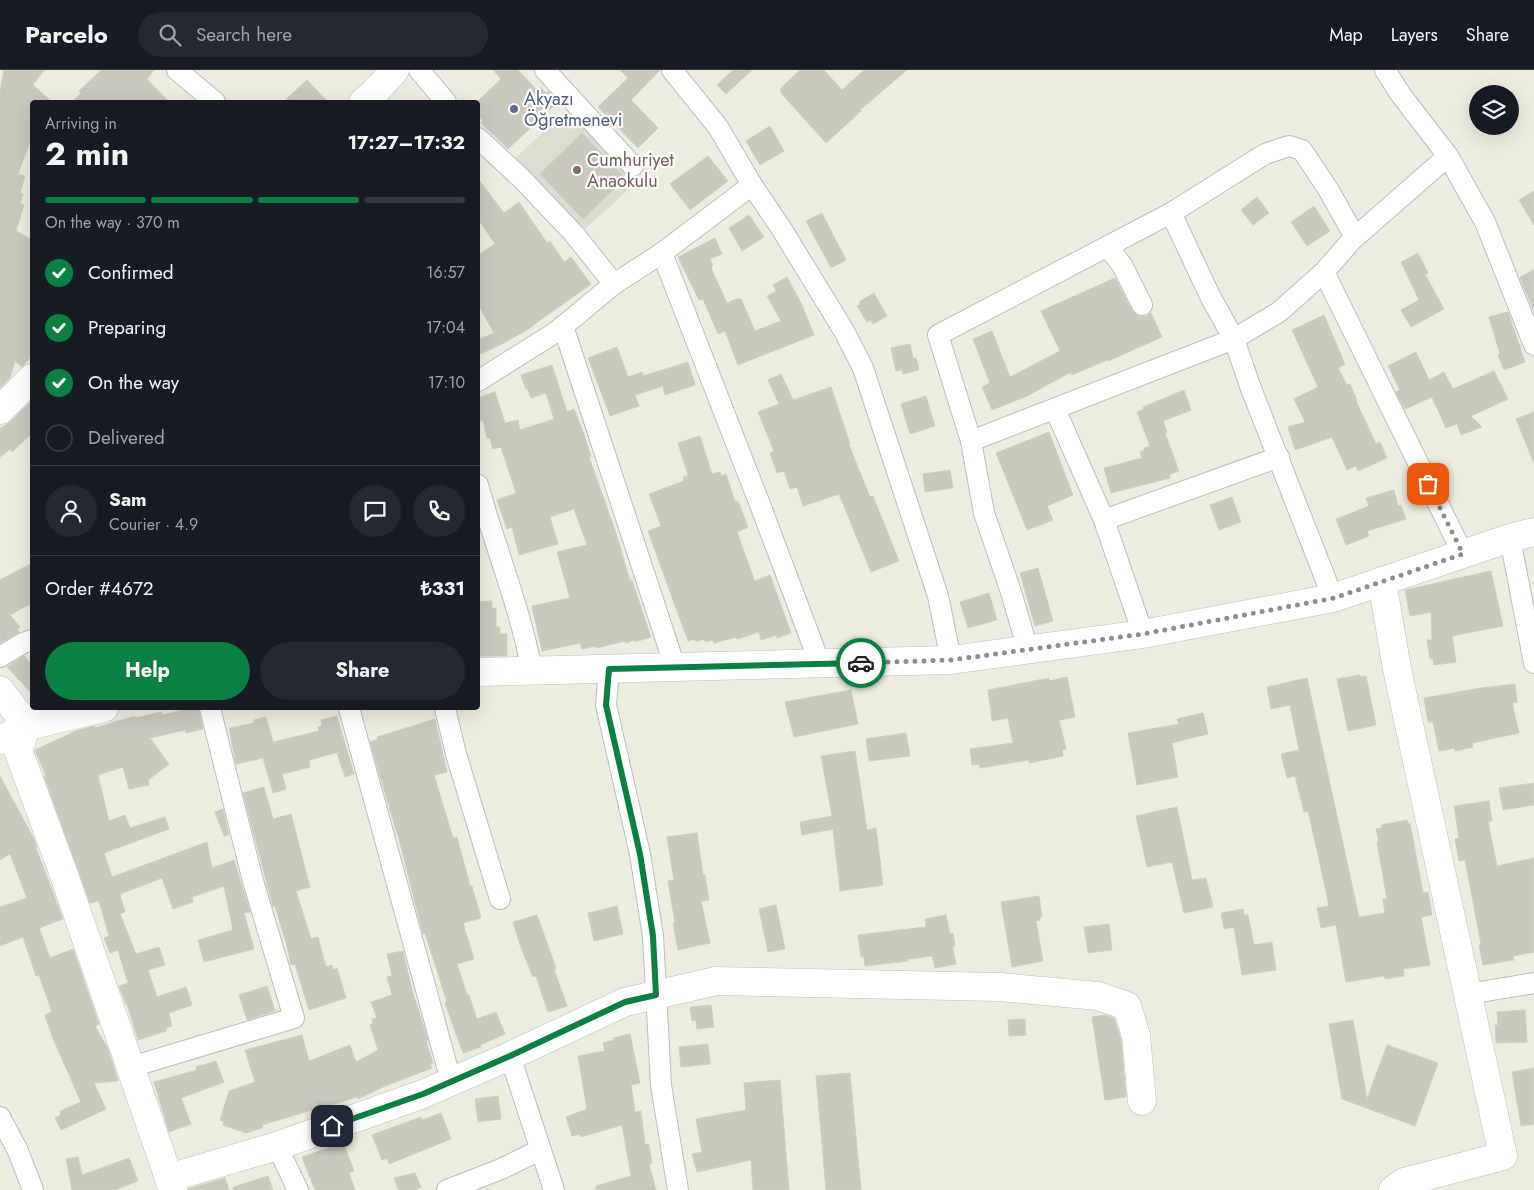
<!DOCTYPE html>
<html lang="en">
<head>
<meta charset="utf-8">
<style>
	body { margin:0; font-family:Jost,sans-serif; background:#242831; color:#f1f3f6; height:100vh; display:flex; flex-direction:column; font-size:19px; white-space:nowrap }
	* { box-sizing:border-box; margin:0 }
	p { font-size:16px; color:#9ea1a6 }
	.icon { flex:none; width:28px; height:28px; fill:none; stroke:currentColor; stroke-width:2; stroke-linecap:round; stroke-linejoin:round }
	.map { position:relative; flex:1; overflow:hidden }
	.details { position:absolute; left:30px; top:30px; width:450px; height:610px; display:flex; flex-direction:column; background:#171b24; border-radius:5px; box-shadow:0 5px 20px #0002 }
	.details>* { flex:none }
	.buttons { position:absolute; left:1469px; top:15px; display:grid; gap:10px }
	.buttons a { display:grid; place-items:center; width:50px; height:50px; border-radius:50%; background:#171b24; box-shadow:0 5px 20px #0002; font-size:25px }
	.pin { position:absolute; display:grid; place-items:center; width:42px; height:42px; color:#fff; margin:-21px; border-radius:10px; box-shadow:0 2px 8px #0006 }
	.courier { position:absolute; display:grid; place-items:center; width:50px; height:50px; margin:-25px; border:4px solid #0b8043; border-radius:50%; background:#fff; color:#222; box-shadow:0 1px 6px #0007 }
	.summary em { font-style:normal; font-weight:700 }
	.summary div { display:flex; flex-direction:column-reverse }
	.summary { display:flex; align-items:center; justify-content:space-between; height:85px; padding:0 15px }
	h1 { font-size:32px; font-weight:700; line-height:38px }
	.bar { display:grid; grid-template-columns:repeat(4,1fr); gap:8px 5px; align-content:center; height:60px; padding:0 15px }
	.bar i { height:6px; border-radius:4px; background:#363941 }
	.bar .selected { background:#0b8043 }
	.bar p { grid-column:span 4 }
	.line { display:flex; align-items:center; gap:12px; padding:0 15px; border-top:1px solid #363941 }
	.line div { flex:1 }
	.round { display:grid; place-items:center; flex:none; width:52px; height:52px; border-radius:26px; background:#242831 }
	ol { padding:0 15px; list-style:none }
	li { display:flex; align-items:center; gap:15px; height:55px }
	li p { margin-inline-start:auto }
	li .icon { padding:5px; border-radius:50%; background:#0b8043; color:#fff; stroke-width:4 }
	li:last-child { color:#9ea1a6 }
	li i { width:28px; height:28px; border:2px solid #363941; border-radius:50% }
	.action { display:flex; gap:10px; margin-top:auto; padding:10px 15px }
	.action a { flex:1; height:58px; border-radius:30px; background:#0b8043; color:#fff; font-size:20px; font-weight:700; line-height:58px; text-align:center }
	.action a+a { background:#242831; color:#f1f3f6 }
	header { display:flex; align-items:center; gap:30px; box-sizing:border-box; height:70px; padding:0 25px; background:#171b24; border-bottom:1px solid #363941 }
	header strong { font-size:24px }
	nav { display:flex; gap:28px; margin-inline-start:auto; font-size:18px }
	.search { width:350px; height:45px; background:#242831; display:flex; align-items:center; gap:12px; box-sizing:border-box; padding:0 18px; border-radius:28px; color:#9ea1a6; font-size:19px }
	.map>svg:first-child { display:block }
	.education { fill:#dcddce }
	.building { fill:#c9c9be; stroke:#d1d0bd }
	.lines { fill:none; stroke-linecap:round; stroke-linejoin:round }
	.street-casing { stroke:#bcbdc4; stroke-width:22 }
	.secondary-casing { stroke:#bcbdc6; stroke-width:29 }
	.street { stroke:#fff; stroke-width:20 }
	.secondary { stroke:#fff; stroke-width:28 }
	.done { stroke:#8c8d8d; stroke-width:5; stroke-dasharray:0 9 }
	.route { stroke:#0b8043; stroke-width:6 }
	.service-dot { fill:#5c6f8a; stroke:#fff; stroke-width:2 }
	.education-dot { fill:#8d6e63; stroke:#fff; stroke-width:2 }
	.labels { text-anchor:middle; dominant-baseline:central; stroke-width:4.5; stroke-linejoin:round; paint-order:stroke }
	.service-label { font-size:18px; fill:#4e5e75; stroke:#fff; text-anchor:start }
	.education-label { font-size:18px; fill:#785e54; stroke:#fff; text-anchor:start }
</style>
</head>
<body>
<header>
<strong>Parcelo</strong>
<div class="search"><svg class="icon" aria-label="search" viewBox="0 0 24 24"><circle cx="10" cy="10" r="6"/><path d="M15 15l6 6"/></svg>Search here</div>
<nav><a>Map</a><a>Layers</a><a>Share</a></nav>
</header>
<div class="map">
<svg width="1534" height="1120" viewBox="0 0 1534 1120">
	<rect width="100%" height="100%" fill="#eceddf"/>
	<polygon class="education" points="571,37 638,111 582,162 515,88"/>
	<g class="building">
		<polygon points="4,0 44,0 33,15 52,32 32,32 32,67 18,104 25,106 20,123 23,124 20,134 24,135 16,161 32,170 32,285 22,297 15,291 10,308 0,318 0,21"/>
		<polygon points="101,0 154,0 147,9 169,32 72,32 81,23 79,21"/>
		<polygon points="493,0 518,0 537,20 540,17 546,23 548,21 558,32 508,79 481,53 483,51 478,45 478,31 501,9"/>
		<polygon points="620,0 660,0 631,30 658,58 638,78 598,37 628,8"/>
		<polygon points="733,0 752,0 726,24 717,15"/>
		<polygon points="800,0 824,0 842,20 864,0 907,0 860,40 861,41 826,73 781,23 781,18"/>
		<polygon points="307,10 328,32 283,32"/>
		<polygon points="770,56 784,81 760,95 746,71"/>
		<polygon points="582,63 625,108 583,149 540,104"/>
		<polygon points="708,86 728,111 690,140 670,114"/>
		<polygon points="478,109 504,143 519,132 547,173 550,171 564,192 571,187 591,214 532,256 532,257 500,275 478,285 478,270 494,263 478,234 478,185 495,174 478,149"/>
		<polygon points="1534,121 1534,155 1519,130"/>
		<polygon points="1257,127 1269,143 1253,155 1241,140"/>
		<polygon points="1314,136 1330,161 1307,176 1291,152"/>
		<polygon points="822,143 846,190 831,198 806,151"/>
		<polygon points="749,145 764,167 742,181 729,158"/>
		<polygon points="715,168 722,184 710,189 713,196 711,198 727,233 736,229 741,229 755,261 781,251 767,226 776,221 773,215 787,207 802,235 814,265 738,295 725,261 718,264 703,229 699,230 678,187"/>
		<polygon points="1418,183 1428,203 1425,204 1444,239 1411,257 1401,240 1419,230 1401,192"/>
		<polygon points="1534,200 1534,242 1520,207"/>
		<polygon points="1115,208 1132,241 1136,245 1141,247 1147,246 1151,243 1162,267 1108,291 1107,290 1072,305 1071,302 1027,326 992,340 982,317 990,313 973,269 992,261 1010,307 1060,281 1041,241"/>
		<polygon points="874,223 887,246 873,254 871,250 867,252 857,236 861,234 859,232"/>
		<polygon points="1508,242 1525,292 1504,300 1498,285 1500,284 1489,247"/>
		<polygon points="1324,245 1345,294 1338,298 1347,315 1350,314 1357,330 1356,331 1376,374 1380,372 1387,388 1358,401 1356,396 1347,400 1332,367 1295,380 1288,357 1305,352 1294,329 1318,317 1292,260"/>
		<polygon points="910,274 913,288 916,288 919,300 903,304 902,300 896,301 891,278"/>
		<polygon points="617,277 628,307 642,302 643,306 688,292 695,315 665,325 663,316 635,325 639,336 610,346 588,288"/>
		<polygon points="1416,282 1429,310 1444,302 1453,319 1494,301 1508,329 1471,346 1482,357 1461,365 1457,354 1446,358 1432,327 1405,339 1396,322 1400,320 1388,296"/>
		<polygon points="552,295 567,342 574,339 582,359 591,386 589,387 616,463 630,511 632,510 651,567 635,572 634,570 626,573 625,571 596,578 596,576 582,579 580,573 542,581 532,536 570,528 557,482 587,475 574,439 550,447 558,474 519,485 512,457 507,459 497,430 516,423 501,377 493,379 490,368 487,368 483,350 478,352 478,328 495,322 505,353 518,350 520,360 554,349 546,323 531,328 528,319 526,320 521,305"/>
		<polygon points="781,304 793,330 831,317 850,374 849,375 870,427 873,426 899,491 871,502 839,424 803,436 797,417 790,419 784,401 777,403 770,383 774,381 758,342 779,334 768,310"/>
		<polygon points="1184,320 1191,340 1163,351 1167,362 1165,363 1179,401 1169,405 1170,408 1111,423 1104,398 1142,388 1140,382 1145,380 1144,378 1150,376 1137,342 1144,339 1143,337"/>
		<polygon points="926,326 935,356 910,364 901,334"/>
		<polygon points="32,330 32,363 12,382 10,379 0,387 0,359 11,351"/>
		<polygon points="1534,342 1534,391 1533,391 1516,349"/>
		<polygon points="1049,362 1073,425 1047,436 1053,450 1027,460 996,383"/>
		<polygon points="700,366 712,404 720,402 721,406 726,404 735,432 738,431 748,457 737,462 754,509 755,511 770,505 791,563 777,568 776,565 761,570 759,562 737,569 736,567 714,573 713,570 705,572 704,569 696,572 695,569 688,571 648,461 661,456 649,424 684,411 683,407 688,405 678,373"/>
		<polygon points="950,400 953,418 925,422 923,404"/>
		<polygon points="1394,420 1398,436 1401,435 1406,449 1367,461 1369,466 1346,475 1336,449 1369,436 1366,428"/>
		<polygon points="1232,427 1241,452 1219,460 1210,435"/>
		<polygon points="32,493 32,533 10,545 20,557 17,559 19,562 0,573 0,510"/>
		<polygon points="1038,498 1053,551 1035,556 1020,503"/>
		<polygon points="1491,501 1503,556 1452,566 1456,592 1434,595 1433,589 1430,589 1427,570 1432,570 1431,542 1410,546 1405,520"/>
		<polygon points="989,523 997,550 968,558 960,532"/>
		<polygon points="492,531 492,539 496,538 496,557 500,557 500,564 507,564 507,586 478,586 478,532"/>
		<polygon points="24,586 32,595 32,624 7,597"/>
		<polygon points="1360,605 1360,607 1366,606 1376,655 1348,661 1337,609"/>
		<polygon points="1067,607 1075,647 1059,650 1066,679 1062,680 1063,686 1029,693 1029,690 980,698 979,694 972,695 970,679 1013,673 1008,648 992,651 988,620 1049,608 1049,611"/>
		<polygon points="1307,608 1359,847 1385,843 1383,829 1387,829 1377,772 1379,772 1376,759 1382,758 1381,755 1407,750 1408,754 1410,753 1423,823 1428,822 1432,845 1421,847 1430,895 1403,899 1404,906 1385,909 1384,906 1346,912 1336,855 1321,858 1317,838 1329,836 1317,780 1308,741 1304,742 1295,706 1287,708 1281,684 1299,680 1290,635 1271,639 1267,617"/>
		<polygon points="1515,614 1517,632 1512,633 1519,663 1472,673 1473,677 1455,681 1455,678 1439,681 1433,652 1428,652 1424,628 1481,618"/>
		<polygon points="851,620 858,654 794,667 785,632"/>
		<polygon points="192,638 198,638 203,659 186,663 185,660 150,668 169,694 148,710 149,715 129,719 123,697 98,705 109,751 125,745 130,758 165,747 169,759 104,783 112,807 207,772 212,798 234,790 250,842 244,843 254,879 204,892 198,870 233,860 224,816 192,827 193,832 173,839 162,808 120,824 125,842 120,844 136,884 159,877 165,895 148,900 157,927 186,917 192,935 169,943 172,956 166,958 166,961 138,970 127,934 126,934 119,916 128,913 118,880 110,883 104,868 109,866 99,831 90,833 44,706 46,706 35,680 76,661 94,656 95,658 135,646 135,648 161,642 162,645"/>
		<polygon points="1203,643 1208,664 1172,673 1178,707 1137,715 1128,663 1179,654 1177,649"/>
		<polygon points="337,646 354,704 345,707 337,683 339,682 309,690 310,697 282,704 286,719 273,723 263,688 236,694 229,658 254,653 254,650 266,647 273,672 319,661 318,657 322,656 321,650"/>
		<polygon points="435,649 447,702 434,705 453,768 457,767 470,816 472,816 481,848 463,853 474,889 457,894 467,925 469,925 477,949 496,942 505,964 480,975 481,977 463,983 445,933 447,932 425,863 423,864 401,777 370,672 378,669 377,667"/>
		<polygon points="906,663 910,686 869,691 866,669"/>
		<polygon points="855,681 867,760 876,758 883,815 840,821 833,759 802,765 800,752 832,746 821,686"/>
		<polygon points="0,706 34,769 37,777 36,778 63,849 39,858 50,888 73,879 99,954 95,956 108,979 117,1007 118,1011 94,1013 106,1039 61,1060 55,1048 61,1045 60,1041 81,1032 52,966 45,945 52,942 39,905 36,906 23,867 0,876 0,837 27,828 10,784 0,790"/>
		<polygon points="1534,713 1534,735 1503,740 1499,718"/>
		<polygon points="264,717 273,749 291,744 310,817 296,821 311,869 318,867 326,897 332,895 333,900 337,898 346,928 309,940 295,894 291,895 287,876 275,836 273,837 243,723"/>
		<polygon points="1489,731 1492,751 1488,752 1497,796 1534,788 1534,882 1513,886 1514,890 1483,895 1479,875 1481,874 1465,790 1459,791 1455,769 1459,768 1454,736"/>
		<polygon points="1177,737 1192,810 1206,808 1213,837 1184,843 1172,792 1147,797 1136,746"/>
		<polygon points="223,739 229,765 224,766 215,742"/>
		<polygon points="697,763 703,805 705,805 709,830 701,831 710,873 678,880 673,853 675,853 668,811 674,810 667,767"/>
		<polygon points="1039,826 1042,847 1039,847 1040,850 1036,851 1043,891 1012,897 1001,832"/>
		<polygon points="776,835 785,879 768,882 759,839"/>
		<polygon points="617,836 623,864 594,871 588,843"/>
		<polygon points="1243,839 1244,845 1248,845 1254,875 1272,872 1276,900 1242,905 1234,857 1224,859 1221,843"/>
		<polygon points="537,845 556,898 554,899 567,936 548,942 536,906 533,907 520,875 513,852"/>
		<polygon points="946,845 950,864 953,863 955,876 952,876 956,894 935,898 932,886 908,889 908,891 865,896 864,887 861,887 858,865 926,857 925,849"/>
		<polygon points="1109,854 1112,880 1088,883 1084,857"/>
		<polygon points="403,881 412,920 428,970 426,971 433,993 430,994 432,998 385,1016 358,1029 357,1027 328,1036 328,1035 262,1055 263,1058 246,1063 223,1055 224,1052 220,1050 229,1021 255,1012 245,980 302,965 309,991 350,975 356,992 378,980 370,955 373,953 372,949 377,948 371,932 392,925 387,907 392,906 387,884"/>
		<polygon points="267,916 275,941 247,950 239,925"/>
		<polygon points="711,935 714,957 697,959 696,950 692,951 690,937"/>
		<polygon points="1525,940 1527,972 1496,973 1495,955 1498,955 1497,942"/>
		<polygon points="1105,945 1114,948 1121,969 1126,1027 1105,1030 1092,947"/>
		<polygon points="1025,949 1026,965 1009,966 1008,950"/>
		<polygon points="1353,950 1367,1029 1387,975 1438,993 1415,1056 1342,1029 1329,954"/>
		<polygon points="630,964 640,1013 631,1015 635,1042 641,1041 645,1075 649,1074 652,1093 649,1094 656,1120 596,1120 596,1116 631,1106 622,1055 581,1067 580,1064 572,1066 566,1047 587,1039 578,986 605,981 603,973 614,970 613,968"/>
		<polygon points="708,974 710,994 681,997 679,977"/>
		<polygon points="216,991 224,1012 181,1028 191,1054 169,1062 154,1012 197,1000 196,997"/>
		<polygon points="1534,998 1534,1054 1521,1056 1512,1002"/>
		<polygon points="850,1003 861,1120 826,1120 816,1006"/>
		<polygon points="780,1010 789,1120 753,1120 751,1090 697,1102 692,1084 702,1082 696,1049 746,1040 744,1013"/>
		<polygon points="498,1026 501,1049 478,1052 475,1029"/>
		<polygon points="441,1043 451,1069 389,1094 387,1088 382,1090 372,1065 421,1047 422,1050"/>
		<polygon points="343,1073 354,1101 349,1103 355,1120 315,1120 302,1087"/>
		<polygon points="78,1087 82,1105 129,1088 138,1111 115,1120 72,1120 66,1089"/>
		<polygon points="415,1103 421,1117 414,1120 399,1120 394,1108"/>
		<polygon points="268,1106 273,1120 233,1120 233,1117"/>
		<polygon points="225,1108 229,1120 188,1120 188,1119"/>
	</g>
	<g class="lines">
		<g class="street-casing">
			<g id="street">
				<polyline points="177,0 215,32"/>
				<polyline points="419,0 446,32"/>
				<polyline points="545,0 633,96"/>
				<polyline points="672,0 718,57 752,115 781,158 844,261 863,298 938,526 951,590"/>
				<polyline points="1385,0 1401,25 1448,86 1485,152 1534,275"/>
				<polyline points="478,68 523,110 575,165 614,214"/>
				<polyline points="1171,143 1211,228 1234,269 1250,316 1333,528"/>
				<polyline points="1108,177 1122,195 1142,235"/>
				<polyline points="662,183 759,432 820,594"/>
				<polyline points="1324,202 1463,484"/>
				<polyline points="563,256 675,597"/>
				<polyline points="478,311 556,262 614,214 662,183 752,115"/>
				<polyline points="1055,339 1104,450 1143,564"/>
				<polyline points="971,371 1234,269 1279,242 1324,202 1352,170 1448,86"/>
				<path d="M478,415C495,477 520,537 532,601"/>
				<polyline points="1104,450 1279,387"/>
				<polyline points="1510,468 1534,593"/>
				<polyline points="1028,580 1011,522 984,443 971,371 938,265 1171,143 1265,84 1289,76 1302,80 1328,119 1355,167"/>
				<polyline points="0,587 23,573 32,570"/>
				<polyline points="609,599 606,635 640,784 653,866 661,1015 678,1120"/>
				<path d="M349,638C382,762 418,886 451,1011"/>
				<polyline points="445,638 456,684 500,829"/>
				<polyline points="1468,924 1534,913"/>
				<polyline points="510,986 554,1120"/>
				<polyline points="131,997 294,948 253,811 210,638"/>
				<polyline points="0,1047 18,1081 33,1120"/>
				<polyline points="277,1076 298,1120"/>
				<polyline points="447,1120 501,1099 540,1080"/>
			</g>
		</g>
		<g class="secondary-casing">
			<g id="secondary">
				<polyline points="363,32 374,23 395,0"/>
				<polyline points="0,340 32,308"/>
				<polyline points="1382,511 1397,599 1503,1086 1404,1112 1393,1120"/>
				<polyline points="478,602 951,590 1143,564 1333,528 1510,468 1534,462"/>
				<polyline points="0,620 27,656 104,638"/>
				<polyline points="0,670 27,656 18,680 63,802 173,1120"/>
				<polyline points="169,1108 277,1076 423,1024 510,986 625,932 716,911 1000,917 1098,926 1127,936 1136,966 1142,1031"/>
			</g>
		</g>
		<use href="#street" class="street"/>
		<use href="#secondary" class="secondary"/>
	</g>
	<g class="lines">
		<polyline class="done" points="861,593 951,590 1143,564 1334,528 1463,484 1428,414"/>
		<polyline class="route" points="332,1056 423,1024 510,986 625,932 656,925 653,866 640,784 606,635 609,599 861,593"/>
	</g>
	<circle class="service-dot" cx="514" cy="39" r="5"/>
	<circle class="education-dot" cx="577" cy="100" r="5"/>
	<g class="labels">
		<g class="service-label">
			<text x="524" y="29">Akyazı<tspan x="524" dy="21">Öğretmenevi</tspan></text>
		</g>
		<g class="education-label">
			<text x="587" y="90">Cumhuriyet<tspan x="587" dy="21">Anaokulu</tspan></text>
		</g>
	</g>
</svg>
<div class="buttons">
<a><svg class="icon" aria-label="layers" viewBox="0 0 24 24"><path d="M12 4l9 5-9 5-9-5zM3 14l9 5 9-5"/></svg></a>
</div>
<div class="pin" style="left:1428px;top:414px;background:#ea580c"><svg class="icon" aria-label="bag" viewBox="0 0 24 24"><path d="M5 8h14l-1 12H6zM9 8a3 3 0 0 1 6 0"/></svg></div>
<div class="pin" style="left:332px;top:1056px;background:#1f2937"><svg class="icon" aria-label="home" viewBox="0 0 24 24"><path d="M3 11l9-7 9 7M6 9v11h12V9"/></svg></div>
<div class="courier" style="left:861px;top:593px"><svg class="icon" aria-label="car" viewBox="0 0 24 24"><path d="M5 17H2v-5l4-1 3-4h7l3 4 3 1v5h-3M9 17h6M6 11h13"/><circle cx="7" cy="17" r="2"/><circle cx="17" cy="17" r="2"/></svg></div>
<section class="details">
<div class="summary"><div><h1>2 min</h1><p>Arriving in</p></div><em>17:27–17:32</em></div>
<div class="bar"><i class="selected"></i><i class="selected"></i><i class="selected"></i><i></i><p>On the way · 370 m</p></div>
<ol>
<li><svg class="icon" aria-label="check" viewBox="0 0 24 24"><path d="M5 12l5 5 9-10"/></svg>Confirmed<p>16:57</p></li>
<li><svg class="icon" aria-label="check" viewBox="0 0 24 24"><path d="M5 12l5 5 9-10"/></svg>Preparing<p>17:04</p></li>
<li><svg class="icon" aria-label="check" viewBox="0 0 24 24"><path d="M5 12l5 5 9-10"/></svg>On the way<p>17:10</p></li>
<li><i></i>Delivered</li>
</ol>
<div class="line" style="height:90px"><a class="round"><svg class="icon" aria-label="person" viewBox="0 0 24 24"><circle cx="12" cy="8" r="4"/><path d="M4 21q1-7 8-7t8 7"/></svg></a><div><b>Sam</b><p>Courier · 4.9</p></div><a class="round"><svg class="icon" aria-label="chat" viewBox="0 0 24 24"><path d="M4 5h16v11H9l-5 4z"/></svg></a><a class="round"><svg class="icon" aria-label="phone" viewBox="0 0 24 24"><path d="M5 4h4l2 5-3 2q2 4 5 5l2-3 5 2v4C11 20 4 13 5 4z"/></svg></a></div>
<div class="line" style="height:65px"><div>Order #4672</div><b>₺331</b></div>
<div class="action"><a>Help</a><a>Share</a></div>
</section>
</div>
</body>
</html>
